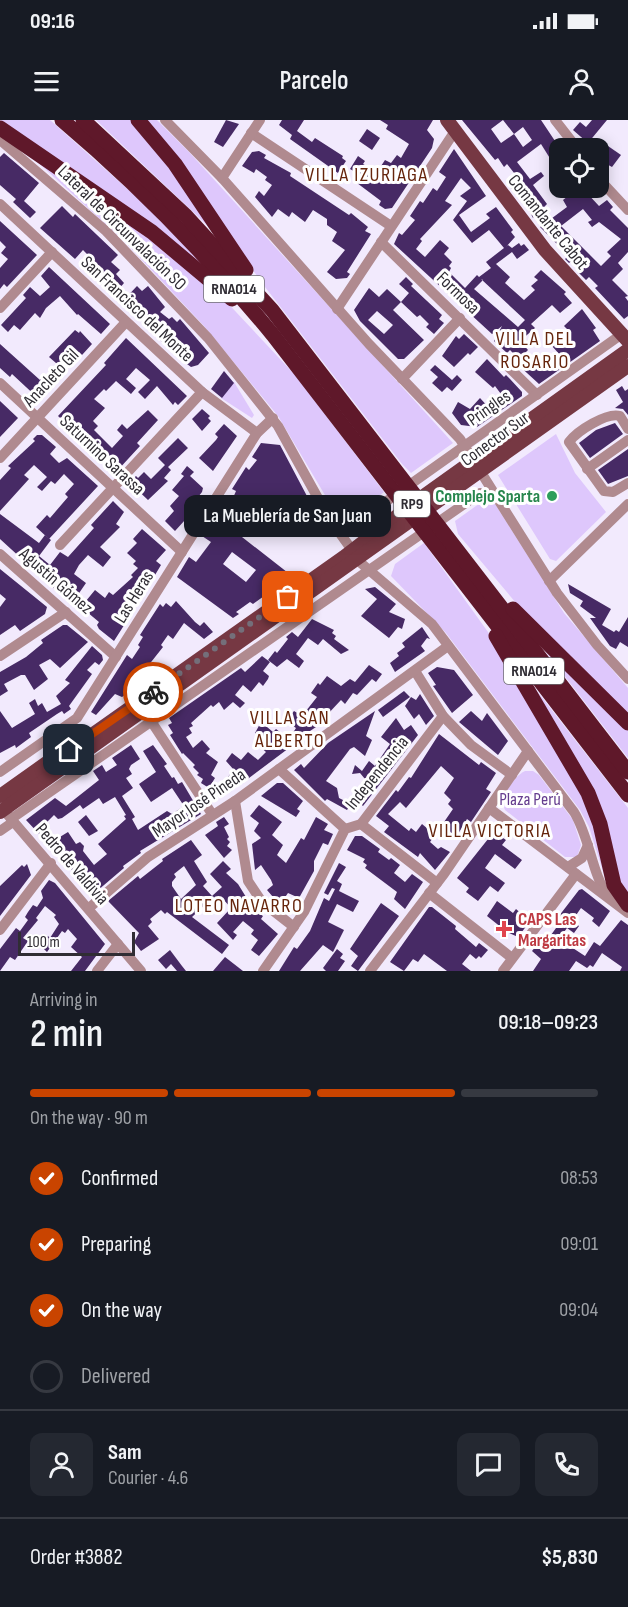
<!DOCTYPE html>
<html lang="en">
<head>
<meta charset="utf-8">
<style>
	body { margin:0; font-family:"Sofia Sans Condensed",sans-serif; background:#242831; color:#f1f3f6; height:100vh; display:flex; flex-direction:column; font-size:22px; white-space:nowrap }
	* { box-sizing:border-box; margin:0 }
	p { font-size:20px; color:#9ea1a6 }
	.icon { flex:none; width:33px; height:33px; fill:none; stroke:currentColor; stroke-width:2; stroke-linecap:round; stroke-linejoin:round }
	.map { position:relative; height:851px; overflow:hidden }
	.sheet { display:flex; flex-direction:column; background:#171b24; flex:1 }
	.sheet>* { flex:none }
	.fabs { position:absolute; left:549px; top:18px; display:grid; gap:12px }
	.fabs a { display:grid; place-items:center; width:60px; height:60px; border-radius:12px; background:#171b24; box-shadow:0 3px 15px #0003; font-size:30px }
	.scale { position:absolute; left:18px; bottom:15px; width:117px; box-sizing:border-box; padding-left:6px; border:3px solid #302d34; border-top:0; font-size:16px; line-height:21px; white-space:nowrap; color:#302d34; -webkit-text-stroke:4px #fff; paint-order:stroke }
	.pin { position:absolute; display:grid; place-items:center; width:51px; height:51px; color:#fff; margin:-26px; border-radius:12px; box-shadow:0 3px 9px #0006 }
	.courier { position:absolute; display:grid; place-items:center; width:60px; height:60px; margin:-30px; border:4px solid #c94400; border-radius:50%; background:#fff; color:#222; box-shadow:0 2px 8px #0007 }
	.bubble { position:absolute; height:42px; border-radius:12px; background:#171b24; box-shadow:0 3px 15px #0003; font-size:20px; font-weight:600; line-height:42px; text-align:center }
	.overview em { font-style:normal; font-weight:600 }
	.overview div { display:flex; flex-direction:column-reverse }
	.overview { display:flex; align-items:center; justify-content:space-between; height:102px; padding:0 30px }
	h1 { font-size:39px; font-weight:600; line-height:45px }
	.bar { display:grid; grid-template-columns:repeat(4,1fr); gap:9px 6px; align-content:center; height:72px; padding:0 30px }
	.bar i { height:8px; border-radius:4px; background:#363941 }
	.bar .selected { background:#c94400 }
	.bar p { grid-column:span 4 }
	.line { display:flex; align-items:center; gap:15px; padding:0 30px; border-top:2px solid #363941 }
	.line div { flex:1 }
	.round { display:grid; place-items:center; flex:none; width:63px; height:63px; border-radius:12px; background:#242831 }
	ol { padding:0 30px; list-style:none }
	li { display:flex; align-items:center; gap:18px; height:66px }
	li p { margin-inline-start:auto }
	li .icon { padding:6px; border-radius:50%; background:#c94400; color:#fff; stroke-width:4 }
	li:last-child { color:#9ea1a6 }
	li i { width:33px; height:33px; border:3px solid #363941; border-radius:50% }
	.status { display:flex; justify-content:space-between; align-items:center; height:42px; padding:0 30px; background:#171b24; direction:ltr }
	.status svg { height:16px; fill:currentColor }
	header { display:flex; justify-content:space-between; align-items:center; height:78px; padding:0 30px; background:#171b24; font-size:27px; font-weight:600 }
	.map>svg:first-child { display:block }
	.green { fill:#dec7fc }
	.building { fill:#472a65; fill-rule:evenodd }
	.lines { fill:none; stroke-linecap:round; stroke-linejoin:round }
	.minor { stroke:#b08a8f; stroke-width:10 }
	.major { stroke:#763843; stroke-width:14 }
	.highway { stroke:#5f182a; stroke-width:15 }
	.done { stroke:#746f7a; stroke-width:6; stroke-dasharray:0 10.8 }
	.route { stroke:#c94400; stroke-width:8 }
	.leisure-dot { fill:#2e9e5b; stroke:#fff; stroke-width:2 }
	.health-dot { fill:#e0444e; stroke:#fff; stroke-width:2 }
	.labels { text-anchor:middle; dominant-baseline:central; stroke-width:6; stroke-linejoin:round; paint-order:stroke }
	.shield { fill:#fff; stroke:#6e6c71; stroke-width:1.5 }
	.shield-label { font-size:16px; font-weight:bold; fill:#302d34 }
	.street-label { font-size:18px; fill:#302d34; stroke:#fff }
	.leisure-label { font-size:18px; font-weight:bold; fill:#27864d; stroke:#fff; text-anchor:end }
	.park-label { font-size:18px; fill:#653d8f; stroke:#fff }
	.health-label { font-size:18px; font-weight:bold; fill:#be3a42; stroke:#fff; text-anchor:start }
	.neighbourhood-label { font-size:20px; letter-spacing:1.5px; fill:#66250c; stroke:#fff }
</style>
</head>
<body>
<div class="status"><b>09:16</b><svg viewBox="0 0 49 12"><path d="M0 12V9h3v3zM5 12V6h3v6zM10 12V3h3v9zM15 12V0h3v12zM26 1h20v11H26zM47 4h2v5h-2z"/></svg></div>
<header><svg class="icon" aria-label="menu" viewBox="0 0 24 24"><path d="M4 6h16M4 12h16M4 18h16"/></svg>Parcelo<svg class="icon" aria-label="person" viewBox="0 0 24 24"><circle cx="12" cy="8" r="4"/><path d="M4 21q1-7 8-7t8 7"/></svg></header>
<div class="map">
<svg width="628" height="851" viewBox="0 0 628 851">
	<rect width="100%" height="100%" fill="#f2eafd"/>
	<g class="green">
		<polygon points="0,0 50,0 142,82 212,154"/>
		<polygon points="96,0 133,0 153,21 211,109"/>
		<polygon points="145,0 157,0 189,32 453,323 411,353 402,344 265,167"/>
		<path d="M32,37L147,115L221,176L295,255L384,372C371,382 352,403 335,392L278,296L204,206L124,121Z"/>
		<polygon points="234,262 254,295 252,298 221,278"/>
		<polygon points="556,314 575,353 606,392 556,441 550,439 498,355"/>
		<polygon points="490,376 564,493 628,568 628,596 516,483 458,414 455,401"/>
		<polygon points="424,423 488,512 592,694 608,767 589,707 580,690 446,513 391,456 395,444"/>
		<polygon points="532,514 628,609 628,638"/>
		<polygon points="523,553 628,688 628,778 620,768 608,719"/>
		<path d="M525,651H533L539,655L573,700L581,725L577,737H565L505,690C499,677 513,657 525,651Z"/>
	</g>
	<g class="building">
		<polygon points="226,0 239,4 223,27 214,22"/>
		<polygon points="282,0 304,0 297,11 312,22 315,18 343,36 342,38 346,41 338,53 290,19 292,15 279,5"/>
		<polygon points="380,0 433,0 427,10 434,19 432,28 392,88 385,89 379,85 381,81 353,60 357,53 350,49 358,36 365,41 363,44 377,52 385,40 391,43 397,35 401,38 409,24 386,9 388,5"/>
		<polygon points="462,0 503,0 491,9 501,23 514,14 523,27 532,20 523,7 514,14 503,0 541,0 559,27 560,45 556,48 541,24 517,42 530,59 541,52 544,56 533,65 547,84 533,98 521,74 517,76 509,65 518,58 507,44 504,47 498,38 495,40"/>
		<polygon points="592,0 607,0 588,23 573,10 580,2 586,7"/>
		<polygon points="367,9 380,18 372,30 359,21"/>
		<polygon points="608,26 621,35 612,47 601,41 603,32"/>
		<path d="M454,29L486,76L459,95L471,112L490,98L486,94L496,87L513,110L511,112L515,117L506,127L508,125L512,128L519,123L521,126L524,124L529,130L517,139L512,132L496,144L510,157L505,163L524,180L535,170L531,166L538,160L534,157L541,150L566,172L564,174L572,183L560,193L552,185L531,204L535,208L520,221L528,230L526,232L534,240L537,238L548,249L561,236L551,225L567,209L564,206L582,189L596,208L593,210L600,221L539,264L515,242L519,239L510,230L507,233L494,221L502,206L492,214L394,124L399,113L402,115L415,100L410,96L420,81L423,83L433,68L437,71L446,57L439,52ZM461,58L471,68L460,76L467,81L453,100L472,123L489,110L504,128L486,142L491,148L479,157L477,155L465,168L449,152L451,148L449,146L452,142L444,134L449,128L440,120L425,137L416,129L422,121L420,119L452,85L445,81ZM481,159L525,200L518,207L474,169L483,160Z"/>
		<polygon points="259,31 266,35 264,38 291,53 290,56 349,95 351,93 368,107 365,111 371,114 347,152 350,154 347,158 336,159 327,152 345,130 332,121 337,112 327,105 327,99 313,90 305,102 292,92 289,97 278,89 272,97 255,77 259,71 264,76 272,65 265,60 267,57 256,49 254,53 242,46 252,32"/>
		<polygon points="4,33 39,63 24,81 36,92 30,98 13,82 16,79 0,65 0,37"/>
		<path d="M573,72L578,78L586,72L599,86L607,80L613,87L610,90L628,108V132L618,143L623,149L612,160L628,176L625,177L628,181V196L624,199L595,168L598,166L589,157L586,160L579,153L583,150L573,140L569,143L565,139L568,136L561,128L540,107L567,87L563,80ZM583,89L592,100L588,102L592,107L599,102L621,119L607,132L611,136L601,146L561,106Z"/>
		<polygon points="62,86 73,97 75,94 118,135 111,142 120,150 116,154 124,163 113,176 89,152 97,144 83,130 75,139 40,108"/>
		<polygon points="0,101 37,135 7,167 4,164 0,169 0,148 8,139 1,133 6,127 0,121"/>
		<polygon points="49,147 110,204 101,214 78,194 77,195 60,176 46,188 40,198 35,193 20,210 14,205 8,212 1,205 26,178 23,175 30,167 40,176 50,167 41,156"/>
		<path d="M406,157L413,164L411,166L442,195L439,199L444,203L434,214L426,207L429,204L420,195L417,197L401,182L393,190L424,220L404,239H398L360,201L354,190L369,168L379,177L387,169L401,182L409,173L399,164ZM377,191L393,205L384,214L368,200Z"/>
		<polygon points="137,166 142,171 148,166 165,187 160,192 169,199 172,197 177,202 180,199 209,233 198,245 191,247 183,241 159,219 157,215 160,212 146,199 143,202 121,183"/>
		<polygon points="75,210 79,213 80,211 92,224 82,235 79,232 63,249 49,237"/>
		<polygon points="464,214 478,227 470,235 468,233 454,247 442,236 456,216 459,219"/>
		<polygon points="126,218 187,276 178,285 175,282 173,285 157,266 145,279 138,272 150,260 136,248 126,259 136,268 131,274 116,261 106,271 104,269 94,279 105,288 93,301 98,306 94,310 112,328 123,316 117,310 122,304 127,309 148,290 158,300 137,323 140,326 117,351 58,296 106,245 104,243"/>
		<polygon points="0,224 40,260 45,255 55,264 40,280 12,254 10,257 0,248"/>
		<polygon points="487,239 504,257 506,255 510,259 522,272 522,276 477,307 461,305 452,293 458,282 470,289 480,278 491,290 504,278 495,266 493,268 475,252"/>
		<polygon points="435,245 452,260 457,255 462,260 452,271 447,267 442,272 432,263 438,257 430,250"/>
		<polygon points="224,251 234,263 222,278 211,269"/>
		<polygon points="622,266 625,271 628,269 628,295 623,289 615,288 623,282 616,270"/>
		<polygon points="0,281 18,298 0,317"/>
		<polygon points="202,289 210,296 208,298 211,301 202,311 192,299"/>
		<polygon points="615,303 623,314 590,338 579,323 596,310"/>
		<polygon points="224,304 237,316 213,351 199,338 216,320 218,317 215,314"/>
		<polygon points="37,315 42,315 56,327 50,334 59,343 67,338 98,366 49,419 36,407 47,395 50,398 68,377 65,374 74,364 64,354 55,364 51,361 42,371 37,367 47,357 34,345 24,355 29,359 0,391 0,360 11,348 8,346 35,321 33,319"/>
		<polygon points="178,318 188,328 168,347 171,350 164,358 168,361 148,380 129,362 136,356 138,358 144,352 151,359 165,345 158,338"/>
		<path d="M261,323L280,325L308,378L310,389L314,388L318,398L308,400L302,391L296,393L284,383L274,395L258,383L247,398L253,403L242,417L292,456L253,484L250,482L236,492L239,494L233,498L177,457L189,437L196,442L211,422L202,416L215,397L220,400L230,385L236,371L232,369L246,347L249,350L257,340L252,337ZM232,432L256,450L246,462L223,444Z"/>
		<polygon points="628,329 628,356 608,364 598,350"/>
		<polygon points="187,346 194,352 190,356 203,368 202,372 190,387 195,391 187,403 185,400 175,411 165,401 174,391 170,386 179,376 172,370 184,356 181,354"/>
		<polygon points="113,381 124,392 116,404 120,407 100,427 111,437 103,447 88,435 79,445 74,454 86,463 75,479 71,476 68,481 0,419 0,394 39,423 45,415 51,420 39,436 50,445 60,432 68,437 94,408 91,405"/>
		<polygon points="142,409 166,430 156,441 161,445 152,460 148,457 133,478 135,479 131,484 135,488 114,521 99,509 97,505 99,502 81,487 95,470 105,478 109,472 113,475 133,457 131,455 138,448 133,444 136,441 127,433 137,423 133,419"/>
		<polygon points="0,449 47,487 45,494 20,511 15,505 0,515 0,487 6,479 0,474"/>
		<polygon points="568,464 611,489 602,505 614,512 616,510 619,512 628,497 628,527 620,522 616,529 610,526 590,498 596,498 580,486 583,481 570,473"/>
		<polygon points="375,467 396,484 389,492 405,499 402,509 398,507 389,518 361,496 377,479 365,469"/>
		<polygon points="176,481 195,502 200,506 204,502 213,512 204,519 184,503 173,519 168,515 161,525 163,527 144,551 146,552 141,559 143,562 122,577 115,574 96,595 91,592 127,535 132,539 140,527 138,525 143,517 140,515 160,484 163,487 166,483 171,487"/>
		<polygon points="312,499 334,510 332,513 336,516 334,519 349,530 341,534 323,519 318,525 308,518 296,534 304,541 299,548 287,539 277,547 268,540 275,531 277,533 288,519 286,517 292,512 298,517"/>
		<polygon points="63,505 67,505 88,522 60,548 50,539 39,545 48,559 34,570 25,555 21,555 4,564 8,571 0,576 0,552 26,537 43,523 41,520"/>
		<polygon points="422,507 430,519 427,518 421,526 425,531 395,552 390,543 399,536 397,533 405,527 402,523"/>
		<polygon points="92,526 102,535 103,540 99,545 95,542 87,550 92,554 69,586 71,589 64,594 62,591 57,594 29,613 31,617 16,628 15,625 0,633 0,591 12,608 35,594 29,583 35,579 38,586 42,583 47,592 61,584 56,576 70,563 65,560"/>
		<polygon points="262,536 270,542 263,551 269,556 268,559 263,566 259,562 251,572 243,565 235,575 245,583 240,588 233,582 224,590 219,582 213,587 211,585 191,603 193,606 189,608 192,613 186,617 193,628 202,620 210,629 206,633 218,642 211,655 215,658 209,668 201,663 203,659 197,655 199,653 193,647 195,645 183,633 182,634 170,615 173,613 168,605 172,603 169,598 241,548 245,552"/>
		<polygon points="369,545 382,554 376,562 372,559 357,575 353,573 345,584 341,580 326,596 323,593 313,606 316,607 304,615 301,612 289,628 237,667 227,658 234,650 226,641 232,633 241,640 248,632 258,640 266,632 258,625 262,619 255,613 261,602 273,612 276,609 289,619 296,608 286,601 294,591 302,596 317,577 311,573 318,563 320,565 327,556 341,566 350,559 355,562"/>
		<polygon points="437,547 454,550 473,575 452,593 433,566 436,565 428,553"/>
		<polygon points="404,571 410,577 383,597 378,590"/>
		<polygon points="420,574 434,596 426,605 419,594 414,599 405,586 411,577 416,580"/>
		<polygon points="375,591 366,616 372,620 365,636 354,627 350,629 326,661 337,668 339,678 351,684 347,690 327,679 325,681 294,650 301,644 304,648 328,623"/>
		<polygon points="471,591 482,601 487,593 508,621 498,635 459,602"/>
		<polygon points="396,598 404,610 411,605 418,615 363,686 353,678 365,659 360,653 352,654 355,645 362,651 369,641 375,646 390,624 381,617"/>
		<polygon points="439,614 479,645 481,642 496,653 486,669 491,672 471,702 467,699 455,719 444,702 453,689 448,684 451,680 444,673 454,658 441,646 406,688 400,682 388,694 409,711 411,708 416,712 422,704 435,715 430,722 438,729 441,727 450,732 435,750 420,733 418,737 384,712 389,706 376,696 396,670 398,672 409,657 411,658"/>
		<polygon points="131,625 140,639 131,645 129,649 132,654 126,658 133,668 122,676 135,697 132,699 138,710 167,691 172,694 184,686 172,668 151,682 139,664 156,652 143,631 153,625 167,644 164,646 172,658 174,657 178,664 182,662 201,694 140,731 141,733 123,746 124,748 97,771 89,763 86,765 67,745 71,741 63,731 58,734 50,723 68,712 76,724 80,722 84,726 83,731 94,745 107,734 98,724 126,699 124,696 126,695 115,677 103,684 99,678 83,689 80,685 62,698 58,699 54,695 44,705 48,709 40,715 26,700 55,678 66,686 99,660 93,651 102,645 106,652 117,645 112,638"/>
		<polygon points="277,663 283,663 303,681 297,689 300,691 296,697 261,676"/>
		<polygon points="259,685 282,702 272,715 283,725 277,735 286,743 301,718 304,720 316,697 328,704 324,710 333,714 328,725 323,723 314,741 314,751 299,778 288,773 281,783 273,777 267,770 273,765 271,760 261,745 255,750 252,724 261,718 254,711 259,703 250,696"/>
		<polygon points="86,695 98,711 89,716 78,702"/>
		<polygon points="224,697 229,704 224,707 229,717 227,719 230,722 227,726 232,730 224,738 205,715 218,706 216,702"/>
		<polygon points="496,713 506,720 502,725 522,740 515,749 495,734 485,748 505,763 498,772 490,766 478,781 466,772 469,768 457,758 492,714 494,716"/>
		<polygon points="355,716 362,716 380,729 378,732 389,740 391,738 400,745 394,753 405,762 412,754 423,762 405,789 394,779 397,772 365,748 367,745 363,742 365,739 347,730"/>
		<path d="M191,720L202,735L194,741L207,762L203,766L212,776L222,767L210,754L223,741L231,749L226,753L238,764L254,790L263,796L261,799L278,814L259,836L251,830L258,820L251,814L254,810L243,801L233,812L237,815L233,820L217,803L231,788L223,779L216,785L211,779L192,797L229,825L222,834L167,792L165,794L161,790L150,799L152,802L148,806L159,819L141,831L134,822L139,813L108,781L138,756L140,759L163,741L162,739ZM184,746L196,765L181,779L172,766V762L176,757L174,754Z"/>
		<polygon points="339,743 346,747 337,761 342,764 339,771 359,781 353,792 337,784 328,802 344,810 333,832 323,825 300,851 279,851 294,827 297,829 310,811 324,778 329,781 335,769 332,768 328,775 324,773"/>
		<polygon points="27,744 31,755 0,796 0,766 22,745 24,747"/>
		<polygon points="49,760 55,763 105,824 85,851 71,851 82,837 71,827 77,819 68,809 65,813 62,811 47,832 40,825 48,816 50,818 59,804 54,797 56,795 45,786 36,798 38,800 23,818 28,821 15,840 10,837 0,851 0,829 16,808 20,811 28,800 25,797 28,792 33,785 37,787 43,778 41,771"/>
		<polygon points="582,769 610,791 599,807 592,801 594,798 581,788 572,801 579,806 574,813 567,808 559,819 585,836 594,822 600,826 621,800 628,805 628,851 620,851 622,847 602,833 593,847 590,845 587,848 576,841 569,851 533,851 541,839 532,831 542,819 546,822 556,808 552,805 579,770"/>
		<polygon points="497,781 513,793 516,789 525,797 529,792 534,796 518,817 507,812 487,796"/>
		<polygon points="381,783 399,796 358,851 351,846 358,836 350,829"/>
		<polygon points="429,787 432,787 456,806 455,809 476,827 479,823 488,830 481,838 479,836 476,839 470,834 462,844 471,851 447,851 424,834 418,842 413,839 404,851 390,842"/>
		<polygon points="337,829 343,834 340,838 345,841 338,851 326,851 323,848"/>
		<polygon points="170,830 182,846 186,851 177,851 171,844 166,849 158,840"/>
		<polygon points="225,837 243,851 213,851"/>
	</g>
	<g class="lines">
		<g class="minor">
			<polyline points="165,0 222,58 369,224 460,319 557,473 597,525 628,559"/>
			<polyline points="555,0 577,28"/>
			<polyline points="251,13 391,106"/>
			<path d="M0,20L106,111L208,218L278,306L329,398L362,444L432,504L574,692C590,718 591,751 608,777"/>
			<polyline points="222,58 260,0"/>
			<polyline points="598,58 628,90"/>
			<polyline points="0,84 202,272 257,313"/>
			<polyline points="381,122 537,275"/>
			<polyline points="0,188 52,132"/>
			<polyline points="337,189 455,11"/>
			<polyline points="402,259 460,198"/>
			<polyline points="0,263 182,432"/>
			<path d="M628,309L620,296C607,292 577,311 569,322L604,371L613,372L628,363"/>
			<polyline points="0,338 126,202"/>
			<polyline points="587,349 628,320"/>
			<polyline points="353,405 622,214"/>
			<polyline points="60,425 202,272"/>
			<polyline points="0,434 116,537"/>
			<polyline points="549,461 628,384"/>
			<polyline points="0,536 66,492"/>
			<polyline points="415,551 443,596 471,625 512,655"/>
			<polyline points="151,601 212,694"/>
			<polyline points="279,649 345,709"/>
			<polyline points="0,652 77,598 257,313 273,298"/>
			<polyline points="235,681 248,761 262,782 294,807"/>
			<polyline points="489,688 628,793"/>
			<polyline points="7,694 141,851"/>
			<polyline points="11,699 480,373"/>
			<polyline points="361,704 437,763"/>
			<polyline points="0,711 13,702"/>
			<polyline points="568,747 582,738 588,725"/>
			<polyline points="429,773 512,838"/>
			<polyline points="89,788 148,737 235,681 448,526"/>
			<polyline points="0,810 51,743"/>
			<polyline points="97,851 118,824"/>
			<polyline points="263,851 304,792 345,709 361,704 443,596"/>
			<polyline points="370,851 444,754 528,631"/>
			<polyline points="503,851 576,754"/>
		</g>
		<g class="major">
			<polyline points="447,0 545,130 628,221"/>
			<polyline points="0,676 48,642 82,622 344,437 414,383 628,230"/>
			<polyline points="0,692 628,246"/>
		</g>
		<g class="highway">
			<path d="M62,0C139,65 209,137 273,215L628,675"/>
			<polyline points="83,0 186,96 272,190 628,652"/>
			<polyline points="138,0 175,44 246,150"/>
			<polyline points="0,8 152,112 232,179"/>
			<polyline points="513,489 628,603"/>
			<polyline points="496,516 588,673 600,704 614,765 628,785"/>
		</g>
	</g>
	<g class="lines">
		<polyline class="done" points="153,572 288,477"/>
		<polyline class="route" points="69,630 153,572"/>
	</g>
	<circle class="leisure-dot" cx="552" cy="376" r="6"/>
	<path class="health-dot" d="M501 800h6v6h6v6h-6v6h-6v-6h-6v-6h6z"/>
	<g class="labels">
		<g class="shield">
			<rect x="204" y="156" width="60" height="26" rx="4.5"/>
			<rect x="394" y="371" width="36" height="26" rx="4.5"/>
			<rect x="504" y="538" width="60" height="26" rx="4.5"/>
		</g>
		<g class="shield-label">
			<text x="234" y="169">RNA014</text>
			<text x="412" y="384">RP9</text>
			<text x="534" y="551">RNA014</text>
		</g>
		<g class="street-label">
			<text transform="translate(548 102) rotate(51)">Comandante Cabot</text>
			<text transform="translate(122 108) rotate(44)">Lateral de Circunvalación SO</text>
			<text transform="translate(458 173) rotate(44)">Formosa</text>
			<text transform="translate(137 189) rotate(43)">San Francisco del Monte</text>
			<text transform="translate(51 258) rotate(-47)">Anacleto Gil</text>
			<text transform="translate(489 288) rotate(-35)">Pringles</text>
			<text transform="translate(495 319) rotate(-36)">Conector Sur</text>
			<text transform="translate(102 335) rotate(43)">Saturnino Sarassa</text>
			<text transform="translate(56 461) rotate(41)">Agustín Gómez</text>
			<text transform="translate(134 477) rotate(-58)">Las Heras</text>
			<text transform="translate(377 653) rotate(-51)">Independencia</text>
			<text transform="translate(199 683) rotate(-34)">Mayor José Pineda</text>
			<text transform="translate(72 744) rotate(49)">Pedro de Valdivia</text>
		</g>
		<g class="leisure-label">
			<text x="540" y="376">Complejo Sparta</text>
		</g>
		<g class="park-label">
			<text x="530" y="679">Plaza Perú</text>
		</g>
		<g class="health-label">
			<text x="518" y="799">CAPS Las<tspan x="518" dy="21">Margaritas</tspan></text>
		</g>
		<g class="neighbourhood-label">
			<text x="367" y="55">VILLA IZURIAGA</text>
			<text x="535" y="219">VILLA DEL<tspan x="535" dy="23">ROSARIO</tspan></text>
			<text x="290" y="598">VILLA SAN<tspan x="290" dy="23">ALBERTO</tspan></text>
			<text x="490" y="711">VILLA VICTORIA</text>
			<text x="239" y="786">LOTEO NAVARRO</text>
		</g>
	</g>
</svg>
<div class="fabs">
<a><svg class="icon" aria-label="locate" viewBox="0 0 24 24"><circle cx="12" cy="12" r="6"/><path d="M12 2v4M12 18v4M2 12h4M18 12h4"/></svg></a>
</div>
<div class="scale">100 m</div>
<div class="pin" style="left:288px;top:477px;background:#ea580c"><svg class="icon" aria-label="bag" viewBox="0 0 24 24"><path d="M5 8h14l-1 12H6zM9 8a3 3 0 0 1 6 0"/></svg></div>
<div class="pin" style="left:69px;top:630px;background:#1f2937"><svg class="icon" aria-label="home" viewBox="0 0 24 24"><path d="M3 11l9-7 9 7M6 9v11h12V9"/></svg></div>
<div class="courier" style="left:153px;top:572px"><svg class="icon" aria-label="bike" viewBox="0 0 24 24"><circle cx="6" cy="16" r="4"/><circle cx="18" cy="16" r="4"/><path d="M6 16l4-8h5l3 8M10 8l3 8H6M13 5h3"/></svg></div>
<div class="bubble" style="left:184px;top:375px;width:207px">La Mueblería de San Juan</div>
</div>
<section class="sheet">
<div class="overview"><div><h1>2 min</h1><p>Arriving in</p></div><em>09:18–09:23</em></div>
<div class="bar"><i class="selected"></i><i class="selected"></i><i class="selected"></i><i></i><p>On the way · 90 m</p></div>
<ol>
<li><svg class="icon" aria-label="check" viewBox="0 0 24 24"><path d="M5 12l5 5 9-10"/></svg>Confirmed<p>08:53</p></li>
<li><svg class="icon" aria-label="check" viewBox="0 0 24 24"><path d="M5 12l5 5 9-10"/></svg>Preparing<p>09:01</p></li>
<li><svg class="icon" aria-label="check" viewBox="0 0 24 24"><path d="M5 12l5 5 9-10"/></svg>On the way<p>09:04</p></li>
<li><i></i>Delivered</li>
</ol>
<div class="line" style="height:108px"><a class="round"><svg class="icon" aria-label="person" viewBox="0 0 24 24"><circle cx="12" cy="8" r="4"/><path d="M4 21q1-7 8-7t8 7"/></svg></a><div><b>Sam</b><p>Courier · 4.6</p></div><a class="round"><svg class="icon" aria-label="chat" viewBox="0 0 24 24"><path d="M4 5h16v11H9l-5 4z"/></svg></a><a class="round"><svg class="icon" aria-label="phone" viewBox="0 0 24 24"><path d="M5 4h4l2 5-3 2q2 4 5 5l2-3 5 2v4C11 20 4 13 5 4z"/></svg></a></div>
<div class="line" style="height:78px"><div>Order #3882</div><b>$5,830</b></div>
</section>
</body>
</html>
